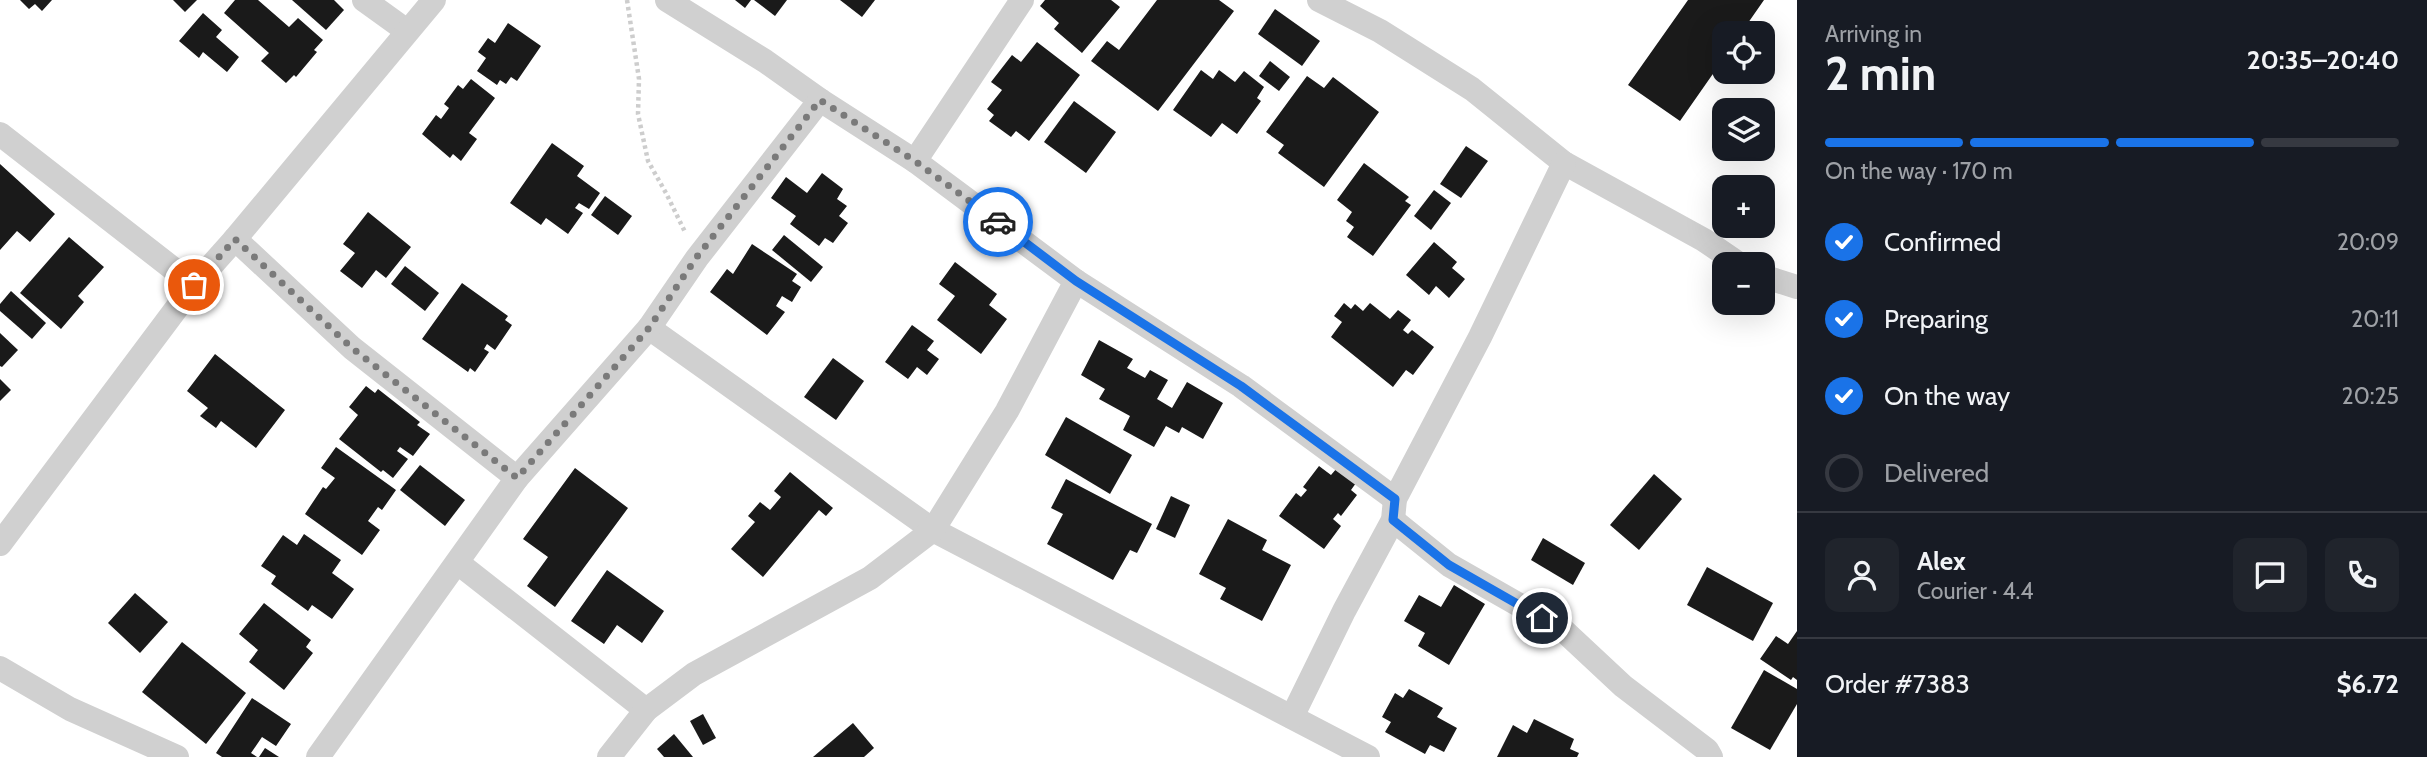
<!DOCTYPE html>
<html lang="en">
<head>
<meta charset="utf-8">
<style>
	body { margin:0; font-family:Cabin,sans-serif; background:#20242c; color:#f1f3f6; height:100vh; display:flex; flex-direction:column; font-size:26px; white-space:nowrap }
	* { box-sizing:border-box; margin:0 }
	p { font-size:23px; color:#9ea1a6 }
	.icon { flex:none; width:38px; height:38px; fill:none; stroke:currentColor; stroke-width:2; stroke-linecap:round; stroke-linejoin:round }
	.map { position:relative; flex:1; overflow:hidden }
	.drawer { display:flex; flex-direction:column; background:#171b24; width:630px }
	.drawer>* { flex:none }
	.fabs { position:absolute; left:1712px; top:21px; display:grid; gap:14px }
	.fabs a { display:grid; place-items:center; width:63px; height:63px; border-radius:14px; background:#171b24; box-shadow:0 7px 28px #0002; font-size:35px }
	.pin { position:absolute; display:grid; place-items:center; width:60px; height:60px; color:#fff; margin:-30px; border:4px solid #fff; border-radius:50%; box-shadow:0 2px 7px #0007 }
	.courier { position:absolute; display:grid; place-items:center; width:70px; height:70px; margin:-35px; border:5px solid #1a73e8; border-radius:50%; background:#fff; color:#222; box-shadow:0 2px 9px #0007 }
	.head em { font-style:normal; font-weight:800 }
	.head div { display:flex; flex-direction:column-reverse }
	.head { display:flex; align-items:center; justify-content:space-between; height:119px; padding:0 28px }
	h1 { font-size:46px; font-weight:800; line-height:52px }
	.bar { display:grid; grid-template-columns:repeat(4,1fr); gap:10px 7px; align-content:center; height:84px; padding:0 28px }
	.bar i { height:9px; border-radius:5px; background:#363941 }
	.bar .current { background:#1a73e8 }
	.bar p { grid-column:span 4 }
	.line { display:flex; align-items:center; gap:18px; padding:0 28px; border-top:2px solid #363941 }
	.line div { flex:1 }
	.round { display:grid; place-items:center; flex:none; width:74px; height:74px; border-radius:14px; background:#20242c }
	ol { padding:0 28px; list-style:none }
	li { display:flex; align-items:center; gap:21px; height:77px }
	li p { margin-inline-start:auto }
	li .icon { padding:7px; border-radius:50%; background:#1a73e8; color:#fff; stroke-width:4 }
	li:last-child { color:#9ea1a6 }
	li i { width:38px; height:38px; border:4px solid #363941; border-radius:50% }
	main { display:flex; flex:1; min-height:0 }
	.map>svg:first-child { display:block }
	.building { fill:#1a1a1a }
	.lines { fill:none; stroke-linecap:round; stroke-linejoin:round }
	.path { stroke:#cdcdcd; stroke-width:4.5; stroke-dasharray:3.5 3.5; stroke-linecap:butt }
	.minor { stroke:#d0d0d0; stroke-width:24 }
	.done { stroke:#7a7a7a; stroke-width:7; stroke-dasharray:0 12.6 }
	.route { stroke:#1a73e8; stroke-width:9 }
</style>
</head>
<body>
<main>
<div class="map">
<svg width="1797" height="757" viewBox="0 0 1797 757">
	<rect width="100%" height="100%" fill="#fff"/>
	<g class="building">
		<polygon points="20,0 52,0 42,11 35,4 29,9"/>
		<polygon points="173,0 197,0 185,12"/>
		<polygon points="235,0 258,0 289,27 298,18 323,40 314,50 317,52 296,77 294,75 286,83 261,61 269,53 224,13"/>
		<polygon points="292,0 334,0 344,10 326,30"/>
		<polygon points="735,0 751,0 745,8"/>
		<polygon points="754,0 787,0 775,16"/>
		<polygon points="840,0 875,0 862,17"/>
		<polygon points="1045,0 1111,0 1120,7 1082,53 1054,29 1059,23 1040,6"/>
		<polygon points="1157,0 1219,0 1234,11 1158,111 1091,61 1107,41 1119,50"/>
		<polygon points="1688,0 1764,0 1741,33 1724,33 1724,58 1680,121 1628,85"/>
		<polygon points="1275,9 1320,41 1302,66 1258,34"/>
		<polygon points="203,13 222,30 216,37 239,57 227,72 203,52 199,58 179,41"/>
		<polygon points="508,23 541,46 517,81 511,77 506,84 500,80 497,85 477,71 486,58 478,52 488,38 495,43"/>
		<polygon points="1037,42 1080,75 1029,141 1016,131 1011,137 989,121 994,115 987,109 1002,90 991,82 1012,55 1021,62"/>
		<polygon points="1270,61 1290,77 1279,91 1259,76"/>
		<polygon points="1201,70 1213,79 1219,70 1235,82 1244,71 1264,87 1257,98 1261,101 1237,134 1222,123 1211,137 1173,110"/>
		<polygon points="1307,76 1324,88 1333,77 1379,112 1324,187 1278,153 1284,145 1266,132"/>
		<polygon points="471,79 495,98 469,133 477,139 461,161 453,154 450,158 422,134 436,115 441,119 449,108 444,104 458,85 463,89"/>
		<polygon points="1074,101 1116,132 1086,173 1044,142"/>
		<polygon points="552,143 584,166 577,176 600,193 589,209 579,203 575,208 583,213 568,234 546,218 541,225 510,203"/>
		<polygon points="1466,146 1488,161 1461,198 1440,184"/>
		<polygon points="1364,163 1409,197 1405,201 1411,205 1373,256 1347,237 1354,227 1346,221 1352,212 1337,200"/>
		<polygon points="0,164 55,214 30,242 17,231 0,250"/>
		<polygon points="822,173 843,189 837,199 847,206 839,216 848,223 833,243 825,238 819,246 790,224 796,216 771,198 786,177 807,193"/>
		<polygon points="1434,190 1451,203 1431,230 1414,216"/>
		<polygon points="605,196 632,216 618,235 591,215"/>
		<polygon points="368,212 411,247 386,278 376,270 362,288 340,271 355,253 343,244"/>
		<polygon points="784,235 823,267 811,282 772,250"/>
		<polygon points="69,237 104,267 78,296 84,302 61,329 20,293"/>
		<polygon points="1434,242 1457,262 1452,268 1465,279 1449,298 1436,286 1429,295 1406,275"/>
		<polygon points="752,244 797,274 792,281 801,287 792,302 782,296 776,306 785,312 767,335 710,292 727,269 733,274"/>
		<polygon points="955,262 997,294 989,305 1007,319 981,354 937,320 955,296 939,284"/>
		<polygon points="405,266 439,293 425,311 391,284"/>
		<polygon points="462,283 508,316 505,320 512,325 495,350 487,344 484,349 489,352 475,372 470,368 468,372 422,339"/>
		<polygon points="11,291 46,323 32,339 0,311 0,304"/>
		<polygon points="1344,303 1351,309 1355,304 1363,311 1370,303 1390,319 1398,310 1411,320 1403,330 1408,334 1412,330 1434,347 1413,375 1406,370 1393,387 1331,337 1342,322 1334,316"/>
		<polygon points="912,325 934,341 927,350 939,359 927,375 917,367 908,379 885,362"/>
		<polygon points="0,333 18,350 2,367 0,366"/>
		<polygon points="1099,340 1133,359 1127,368 1145,378 1150,370 1168,380 1157,399 1172,408 1187,382 1223,403 1203,439 1182,427 1179,433 1166,426 1154,447 1123,430 1130,416 1099,399 1105,389 1081,375"/>
		<polygon points="215,354 285,410 256,448 221,421 216,428 200,416 208,408 187,391"/>
		<polygon points="833,358 864,381 836,420 804,397"/>
		<polygon points="0,379 11,390 0,401"/>
		<polygon points="366,386 375,393 378,389 420,422 417,425 430,434 413,456 400,447 397,451 408,459 393,478 383,470 381,472 339,439 358,415 349,407"/>
		<polygon points="1066,417 1132,455 1110,494 1045,455"/>
		<polygon points="336,447 396,490 382,510 378,507 368,521 380,530 362,555 305,514 323,487 326,489 335,478 321,468"/>
		<polygon points="420,465 465,500 445,526 400,490"/>
		<polygon points="1319,466 1331,475 1337,468 1356,483 1351,490 1357,495 1341,516 1338,513 1333,519 1341,526 1324,549 1279,516 1296,493 1301,497 1307,490 1303,487"/>
		<polygon points="575,468 628,508 555,607 527,586 548,557 523,539"/>
		<polygon points="790,472 833,508 826,516 819,510 763,577 731,549 755,522 748,516 760,502 770,510 781,497 774,491"/>
		<polygon points="1654,474 1682,499 1639,550 1610,525"/>
		<polygon points="1066,479 1152,524 1137,553 1130,550 1113,580 1047,544 1063,514 1051,508"/>
		<polygon points="1171,496 1190,505 1175,538 1156,529"/>
		<polygon points="1228,519 1267,540 1262,550 1291,565 1262,621 1220,599 1226,588 1199,574"/>
		<polygon points="304,534 341,560 332,573 354,589 332,619 312,605 308,611 271,584 276,576 261,566 283,535 297,545"/>
		<polygon points="1543,538 1585,563 1573,585 1531,560"/>
		<polygon points="1707,567 1773,603 1753,641 1687,605"/>
		<polygon points="607,570 664,611 642,643 617,625 604,644 571,621"/>
		<polygon points="1454,585 1485,604 1449,665 1418,646 1425,633 1404,621 1419,595 1441,607"/>
		<polygon points="135,593 168,622 140,653 108,623"/>
		<polygon points="264,603 311,640 306,647 313,653 284,690 249,662 258,650 239,634"/>
		<polygon points="1797,631 1797,680 1793,677 1791,680 1760,659 1776,636 1788,644"/>
		<polygon points="182,642 246,693 206,744 142,692"/>
		<polygon points="1764,670 1797,689 1797,704 1770,750 1731,728"/>
		<polygon points="1409,689 1443,708 1437,717 1457,728 1444,752 1430,745 1425,754 1385,732 1391,722 1382,717 1395,693 1403,698"/>
		<polygon points="252,698 291,724 276,746 262,737 251,753 257,757 222,757 216,753"/>
		<polygon points="703,714 716,738 703,745 690,721"/>
		<polygon points="1534,719 1574,739 1570,749 1579,753 1577,757 1497,757 1513,725 1527,733"/>
		<polygon points="853,723 874,748 864,757 813,757"/>
		<polygon points="674,734 693,757 664,757 657,749"/>
		<polygon points="265,748 279,757 259,757"/>
	</g>
	<g class="lines">
		<polyline class="path" points="627,0 639,79 638,114 648,161 666,193 685,232"/>
		<g class="minor">
			<polyline points="364,0 407,31"/>
			<polyline points="667,0 765,61 820,100 915,161 1076,281 1241,386 1395,499"/>
			<polyline points="1319,0 1380,31 1472,89 1564,163 1704,240 1739,264"/>
			<polyline points="0,134 194,285"/>
			<polyline points="915,161 1022,0"/>
			<polyline points="235,239 352,348 517,478"/>
			<polyline points="1762,276 1797,287"/>
			<polyline points="649,328 933,530 1368,757"/>
			<polyline points="1393,520 1449,565 1563,630 1623,686 1707,750 1711,757"/>
			<polyline points="0,544 194,285 235,239 434,0"/>
			<polyline points="458,563 646,710"/>
			<polyline points="0,668 70,709 177,757"/>
			<polyline points="1292,717 1344,611 1393,520 1395,499 1480,337 1564,163"/>
			<polyline points="318,757 517,478 649,328 697,258 820,100"/>
			<polyline points="609,757 646,710 694,674 870,578 933,530 1007,411 1076,281"/>
		</g>
	</g>
	<g class="lines">
		<polyline class="done" points="194,285 235,239 352,348 517,478 649,328 696,258 820,100 915,161 998,222"/>
		<polyline class="route" points="998,222 1076,281 1241,386 1395,499 1393,520 1449,565 1542,618"/>
	</g>
</svg>
<div class="fabs">
<a><svg class="icon" aria-label="locate" viewBox="0 0 24 24"><circle cx="12" cy="12" r="6"/><path d="M12 2v4M12 18v4M2 12h4M18 12h4"/></svg></a>
<a><svg class="icon" aria-label="layers" viewBox="0 0 24 24"><path d="M12 4l9 5-9 5-9-5zM3 14l9 5 9-5"/></svg></a>
<a>+</a>
<a>−</a>
</div>
<div class="pin" style="left:194px;top:285px;background:#ea580c"><svg class="icon" aria-label="bag" viewBox="0 0 24 24"><path d="M5 8h14l-1 12H6zM9 8a3 3 0 0 1 6 0"/></svg></div>
<div class="pin" style="left:1542px;top:618px;background:#1f2937"><svg class="icon" aria-label="home" viewBox="0 0 24 24"><path d="M3 11l9-7 9 7M6 9v11h12V9"/></svg></div>
<div class="courier" style="left:998px;top:222px"><svg class="icon" aria-label="car" viewBox="0 0 24 24"><path d="M5 17H2v-5l4-1 3-4h7l3 4 3 1v5h-3M9 17h6M6 11h13"/><circle cx="7" cy="17" r="2"/><circle cx="17" cy="17" r="2"/></svg></div>
</div>
<section class="drawer">
<div class="head"><div><h1>2 min</h1><p>Arriving in</p></div><em>20:35–20:40</em></div>
<div class="bar"><i class="current"></i><i class="current"></i><i class="current"></i><i></i><p>On the way · 170 m</p></div>
<ol>
<li><svg class="icon" aria-label="check" viewBox="0 0 24 24"><path d="M5 12l5 5 9-10"/></svg>Confirmed<p>20:09</p></li>
<li><svg class="icon" aria-label="check" viewBox="0 0 24 24"><path d="M5 12l5 5 9-10"/></svg>Preparing<p>20:11</p></li>
<li><svg class="icon" aria-label="check" viewBox="0 0 24 24"><path d="M5 12l5 5 9-10"/></svg>On the way<p>20:25</p></li>
<li><i></i>Delivered</li>
</ol>
<div class="line" style="height:126px"><a class="round"><svg class="icon" aria-label="person" viewBox="0 0 24 24"><circle cx="12" cy="8" r="4"/><path d="M4 21q1-7 8-7t8 7"/></svg></a><div><b>Alex</b><p>Courier · 4.4</p></div><a class="round"><svg class="icon" aria-label="chat" viewBox="0 0 24 24"><path d="M4 5h16v11H9l-5 4z"/></svg></a><a class="round"><svg class="icon" aria-label="phone" viewBox="0 0 24 24"><path d="M5 4h4l2 5-3 2q2 4 5 5l2-3 5 2v4C11 20 4 13 5 4z"/></svg></a></div>
<div class="line" style="height:91px"><div>Order #7383</div><b>$6.72</b></div>
</section>
</main>
</body>
</html>
